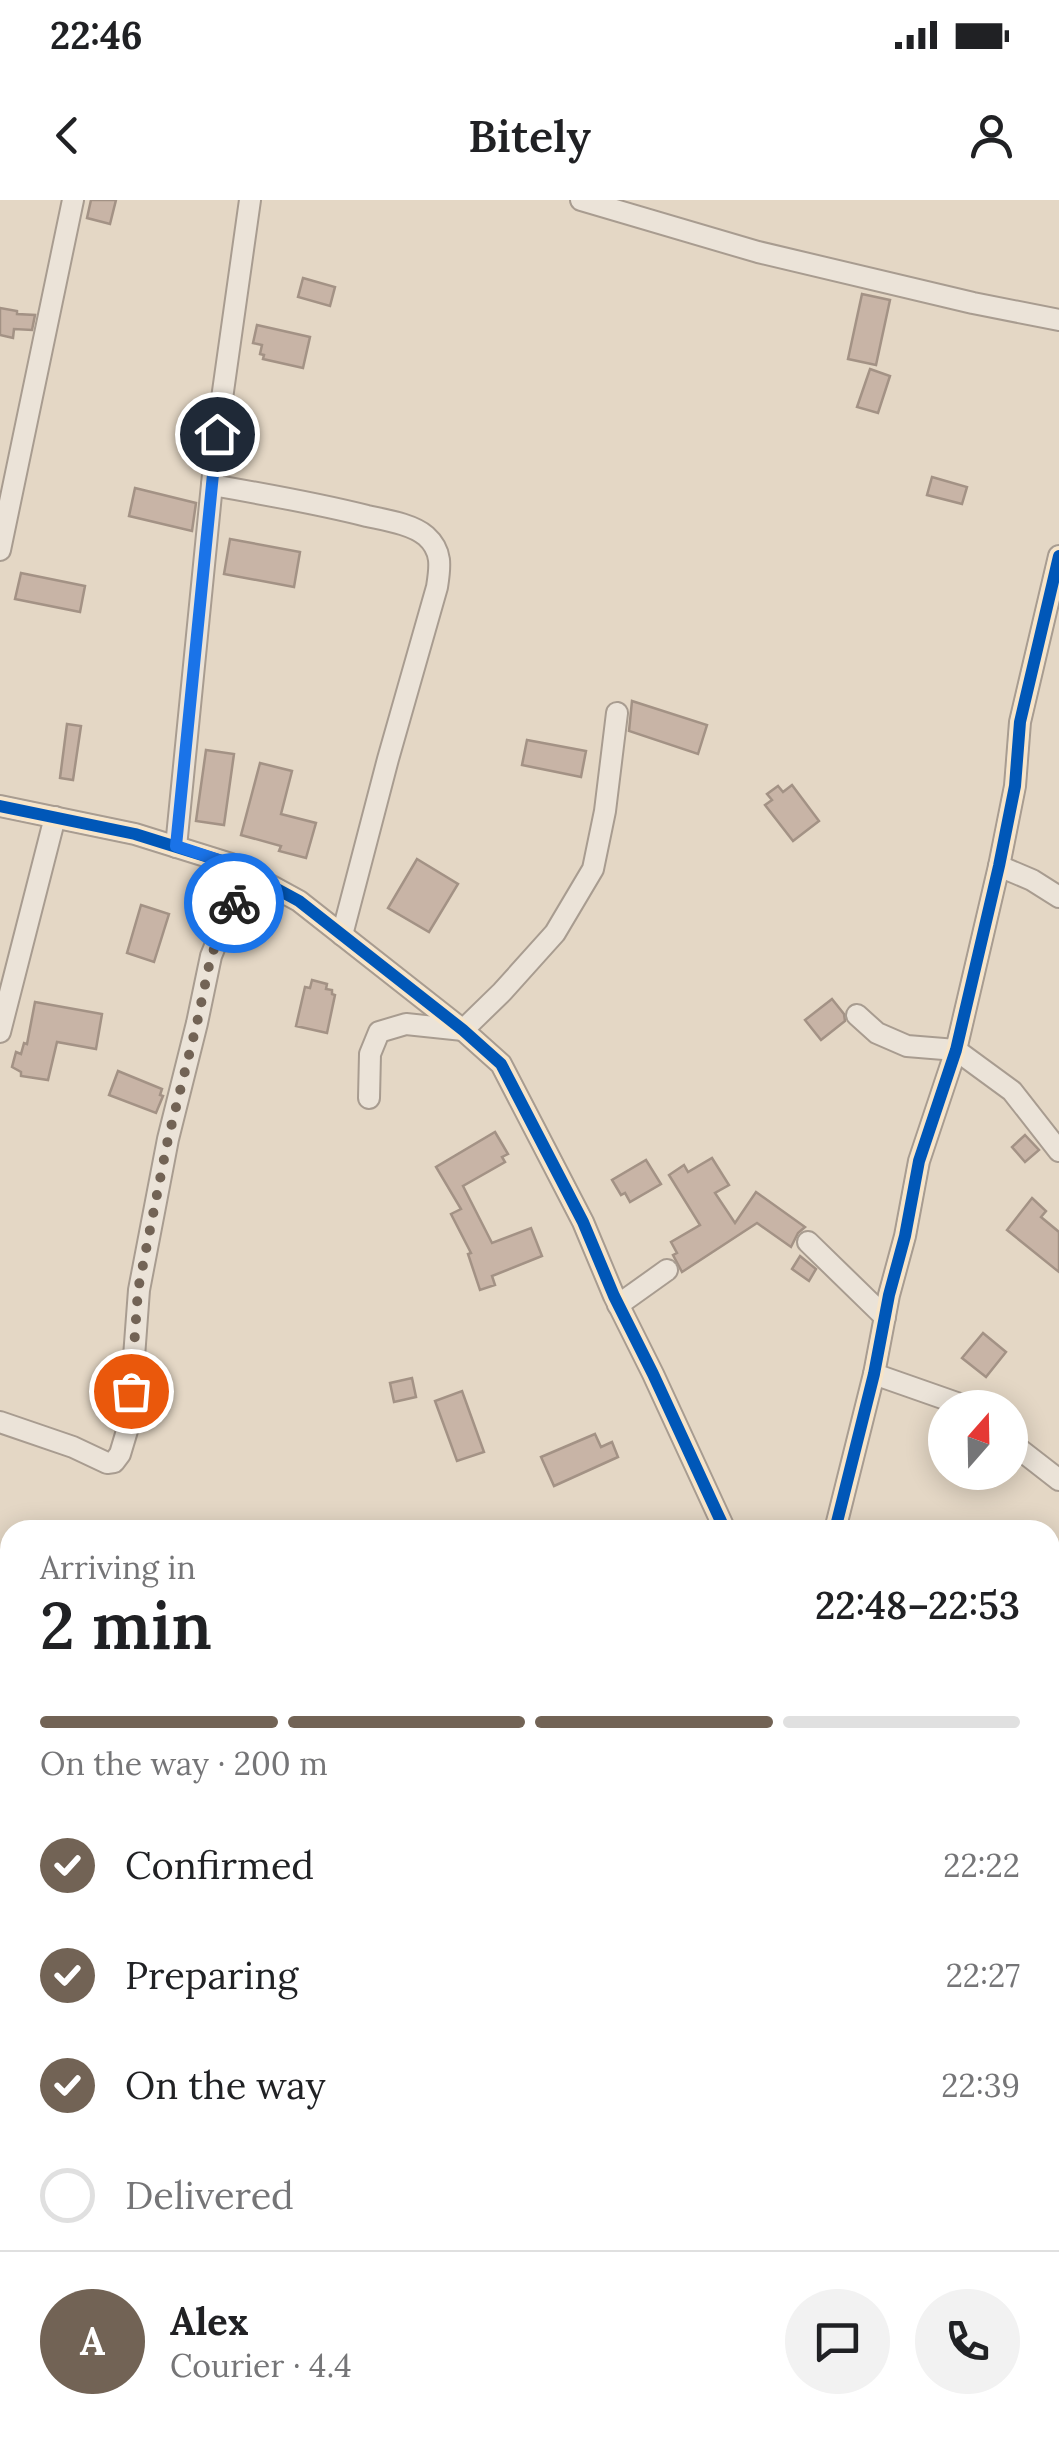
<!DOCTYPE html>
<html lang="en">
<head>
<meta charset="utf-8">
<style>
	body { margin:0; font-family:Lora,serif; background:#f2f2f2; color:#202124; height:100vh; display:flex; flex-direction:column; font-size:38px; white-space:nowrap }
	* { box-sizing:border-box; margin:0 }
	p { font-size:32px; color:#757577 }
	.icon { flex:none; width:55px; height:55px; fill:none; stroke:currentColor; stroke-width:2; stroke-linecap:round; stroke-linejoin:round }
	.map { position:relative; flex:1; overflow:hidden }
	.drawer { position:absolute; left:0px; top:1320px; width:1060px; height:932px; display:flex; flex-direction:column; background:#fff; border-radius:30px 30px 0 0; box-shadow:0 5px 25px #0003 }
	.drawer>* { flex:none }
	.needle { width:65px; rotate:20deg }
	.controls { position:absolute; left:928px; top:1190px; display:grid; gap:20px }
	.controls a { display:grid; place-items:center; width:100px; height:100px; border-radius:50%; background:#fff; box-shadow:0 5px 25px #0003; font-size:50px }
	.pin { position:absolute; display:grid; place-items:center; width:85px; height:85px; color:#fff; margin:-42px; border:5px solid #fff; border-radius:50%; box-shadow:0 2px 10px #0007 }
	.courier { position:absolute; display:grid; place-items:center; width:100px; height:100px; margin:-50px; border:8px solid #1a73e8; border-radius:50%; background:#fff; color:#222; box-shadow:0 2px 12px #0007 }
	.headline em { font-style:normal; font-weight:600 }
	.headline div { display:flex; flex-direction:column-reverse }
	.headline { display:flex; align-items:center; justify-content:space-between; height:170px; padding:0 40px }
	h1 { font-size:65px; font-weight:600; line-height:75px }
	.bar { display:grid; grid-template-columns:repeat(4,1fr); gap:15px 10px; align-content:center; height:120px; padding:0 40px }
	.bar i { height:12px; border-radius:8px; background:#e0e0e0 }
	.bar .selected { background:#726355 }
	.bar p { grid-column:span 4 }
	.line { display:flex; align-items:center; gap:25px; padding:0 40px; border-top:2px solid #e0e0e0 }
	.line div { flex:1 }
	.round { display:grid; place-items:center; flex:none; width:105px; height:105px; border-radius:52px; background:#f2f2f2 }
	ol { padding:0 40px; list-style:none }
	li { display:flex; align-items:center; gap:30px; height:110px }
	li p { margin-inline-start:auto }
	li .icon { padding:10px; border-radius:50%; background:#726355; color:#fff; stroke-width:4 }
	li:last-child { color:#757577 }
	li i { width:55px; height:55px; border:5px solid #e0e0e0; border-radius:50% }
	.status { display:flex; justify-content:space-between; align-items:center; height:70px; padding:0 50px; background:#fff; direction:ltr }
	.status svg { height:28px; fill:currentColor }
	header { display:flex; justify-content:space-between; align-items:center; height:130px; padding:0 40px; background:#fff; font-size:45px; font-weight:600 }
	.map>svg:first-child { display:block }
	.building { fill:#c8b4a6; stroke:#a39285; stroke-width:2.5 }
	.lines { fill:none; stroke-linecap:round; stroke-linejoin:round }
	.lane-casing { stroke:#a89c90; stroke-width:14 }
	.street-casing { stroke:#a89c90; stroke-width:24 }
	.lane { stroke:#ebe3d8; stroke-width:10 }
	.street { stroke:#ebe3d8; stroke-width:20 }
	.cycleway-casing { stroke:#f8e5c8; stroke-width:19 }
	.cycleway { stroke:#0057b8; stroke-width:12 }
	.done { stroke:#726355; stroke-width:10; stroke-dasharray:0 18 }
	.route { stroke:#1a73e8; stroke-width:12 }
</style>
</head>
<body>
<div class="status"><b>22:46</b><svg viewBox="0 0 49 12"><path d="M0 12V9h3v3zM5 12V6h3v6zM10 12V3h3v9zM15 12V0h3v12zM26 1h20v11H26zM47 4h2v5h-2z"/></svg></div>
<header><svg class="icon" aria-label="back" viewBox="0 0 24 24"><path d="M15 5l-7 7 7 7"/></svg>Bitely<svg class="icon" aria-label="person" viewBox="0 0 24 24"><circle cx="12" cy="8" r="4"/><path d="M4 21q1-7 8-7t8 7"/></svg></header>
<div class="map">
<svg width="1059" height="2252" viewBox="0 0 1059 2252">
	<rect width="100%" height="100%" fill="#e4d7c5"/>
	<g class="building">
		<polygon points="91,0 116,0 110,24 87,18"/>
		<polygon points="303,78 335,87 330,106 298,97"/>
		<polygon points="862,94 890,100 876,165 848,159"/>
		<polygon points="0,108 17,111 17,114 35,115 32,130 14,129 13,138 0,135"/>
		<polygon points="257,125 310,137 303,168 263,159 264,155 260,154 262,145 253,143"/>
		<polygon points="870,169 890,176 878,213 857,207"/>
		<polygon points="932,277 967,287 962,304 927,295"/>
		<polygon points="135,288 196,303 192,331 129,316"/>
		<polygon points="230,339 300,352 294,387 224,374"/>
		<polygon points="21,373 85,386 80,412 15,399"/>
		<polygon points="632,501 707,525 698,554 629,531"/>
		<polygon points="67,524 81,526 73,580 60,578"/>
		<polygon points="527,540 586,551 581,577 522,565"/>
		<polygon points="206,550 234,554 224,625 196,621"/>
		<polygon points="260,563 292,571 281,614 316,623 306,658 279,651 281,646 241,635"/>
		<polygon points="792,585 819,621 793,641 765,605 772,600 767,594 778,586 783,592"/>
		<polygon points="417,659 458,684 429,732 388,708"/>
		<polygon points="141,705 169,714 154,762 127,753"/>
		<polygon points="312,780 327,784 326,789 332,790 332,794 335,795 327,833 296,826 305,787 310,788"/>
		<polygon points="832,799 844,814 845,821 821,840 805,820"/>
		<polygon points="35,802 102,814 96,849 57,842 48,880 21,876 21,872 12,867 16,852 21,854 24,843 27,844"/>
		<polygon points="118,871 162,889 160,895 163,896 156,913 109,895"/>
		<polygon points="495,932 508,954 502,957 505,962 463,986 492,1043 531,1028 542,1056 492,1076 495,1085 480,1090 468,1054 471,1053 451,1014 461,1009 436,967"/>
		<polygon points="1025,935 1039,950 1025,962 1012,947"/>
		<polygon points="712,958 729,985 715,993 735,1023 756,992 805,1027 798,1033 791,1047 757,1023 682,1072 673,1055 677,1053 671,1042 700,1025 669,975 684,965 688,972"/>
		<polygon points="646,960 661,984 630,1002 625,993 621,995 612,980"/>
		<polygon points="1032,998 1046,1011 1041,1017 1059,1032 1059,1072 1007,1030"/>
		<polygon points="800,1056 816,1069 809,1081 792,1069"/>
		<polygon points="983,1133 1006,1152 986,1177 962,1158"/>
		<polygon points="412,1178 416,1197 394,1202 390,1183"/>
		<polygon points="462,1191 484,1252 457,1261 435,1201"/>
		<polygon points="595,1234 601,1247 612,1242 618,1257 554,1286 541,1257"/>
	</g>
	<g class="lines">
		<g class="lane-casing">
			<polyline id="lane" points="758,2242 819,2252"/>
		</g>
		<g class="street-casing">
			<g id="street">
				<polyline points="581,0 758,52 973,103 1059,120"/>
				<path d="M212,285C264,294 316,303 367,316C385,320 412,324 426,336C443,351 440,368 437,387L388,559L342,735"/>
				<polyline points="0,350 73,0"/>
				<polyline points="0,606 135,634 231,664 299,701 463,830 501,864 583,1022 614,1096 653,1174 725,1330"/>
				<polyline points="176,647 217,234 250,0"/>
				<polyline points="999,666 1032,680 1059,697"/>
				<polyline points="857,815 877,833 907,846 956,850 1012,891 1059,951"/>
				<polyline points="0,832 55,617"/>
				<polyline points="369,898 370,854 379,832 406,824 463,830 502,792 555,733 593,669 605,611 617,513"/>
				<polyline points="808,1042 885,1117"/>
				<polyline points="618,1105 667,1070"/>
				<polyline points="874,1174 971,1208"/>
				<polyline points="0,1222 73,1247 107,1263 114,1262 120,1254 129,1224 139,1090 168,939 197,823 211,756 226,719 250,674"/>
				<polyline points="1010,1242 1059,1280"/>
				<polyline points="835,1330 874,1174 889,1095 905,1036 919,961 956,850 999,666 1015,586 1020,522 1059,356"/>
				<polyline points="1050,1658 1059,1660"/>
				<polyline points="1050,1838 1059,1839"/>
				<polyline points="0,2037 10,2039"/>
				<polyline points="599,2252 602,2242"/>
			</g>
		</g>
		<use href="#lane" class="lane"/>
		<use href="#street" class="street"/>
		<g class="cycleway-casing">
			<g id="cycleway">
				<polyline points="0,606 135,634 231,664 299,701 463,830 501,864 583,1022 614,1096 653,1174 725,1330"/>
				<polyline points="835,1330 874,1174 889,1095 905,1036 919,961 956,850 999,666 1015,586 1020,522 1059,356"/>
			</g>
		</g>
		<use href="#cycleway" class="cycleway"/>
	</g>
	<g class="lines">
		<polyline class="done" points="131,1191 138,1090 168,939 197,823 211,756 234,703"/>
		<polyline class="route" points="217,234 176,646 231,664 250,674 234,703"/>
	</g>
</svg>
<div class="controls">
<a><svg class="needle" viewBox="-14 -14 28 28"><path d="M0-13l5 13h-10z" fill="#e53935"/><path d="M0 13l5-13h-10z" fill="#757577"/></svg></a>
</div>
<div class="pin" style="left:131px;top:1191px;background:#ea580c"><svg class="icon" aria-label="bag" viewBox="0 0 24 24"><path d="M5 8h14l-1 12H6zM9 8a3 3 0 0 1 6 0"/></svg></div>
<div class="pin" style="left:217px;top:234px;background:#1f2937"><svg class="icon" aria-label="home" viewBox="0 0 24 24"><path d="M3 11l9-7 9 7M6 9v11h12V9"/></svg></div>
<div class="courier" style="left:234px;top:703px"><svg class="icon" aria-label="bike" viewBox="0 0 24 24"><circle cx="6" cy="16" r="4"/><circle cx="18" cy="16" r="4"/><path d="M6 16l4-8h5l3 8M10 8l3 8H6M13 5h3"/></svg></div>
<section class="drawer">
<div class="headline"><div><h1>2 min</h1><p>Arriving in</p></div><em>22:48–22:53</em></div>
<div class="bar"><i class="selected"></i><i class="selected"></i><i class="selected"></i><i></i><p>On the way · 200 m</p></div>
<ol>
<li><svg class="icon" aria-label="check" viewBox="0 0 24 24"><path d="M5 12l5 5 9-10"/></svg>Confirmed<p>22:22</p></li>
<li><svg class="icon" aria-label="check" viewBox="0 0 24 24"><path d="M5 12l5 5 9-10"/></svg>Preparing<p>22:27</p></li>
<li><svg class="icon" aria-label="check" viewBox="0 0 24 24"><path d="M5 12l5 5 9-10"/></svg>On the way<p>22:39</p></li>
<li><i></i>Delivered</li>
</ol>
<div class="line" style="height:180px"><b class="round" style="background:#726355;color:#fff">A</b><div><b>Alex</b><p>Courier · 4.4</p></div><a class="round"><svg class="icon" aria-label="chat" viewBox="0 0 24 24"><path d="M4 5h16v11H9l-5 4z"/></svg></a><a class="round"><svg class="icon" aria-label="phone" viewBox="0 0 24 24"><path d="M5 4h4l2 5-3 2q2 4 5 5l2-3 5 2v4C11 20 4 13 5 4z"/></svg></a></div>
</section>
</div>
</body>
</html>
